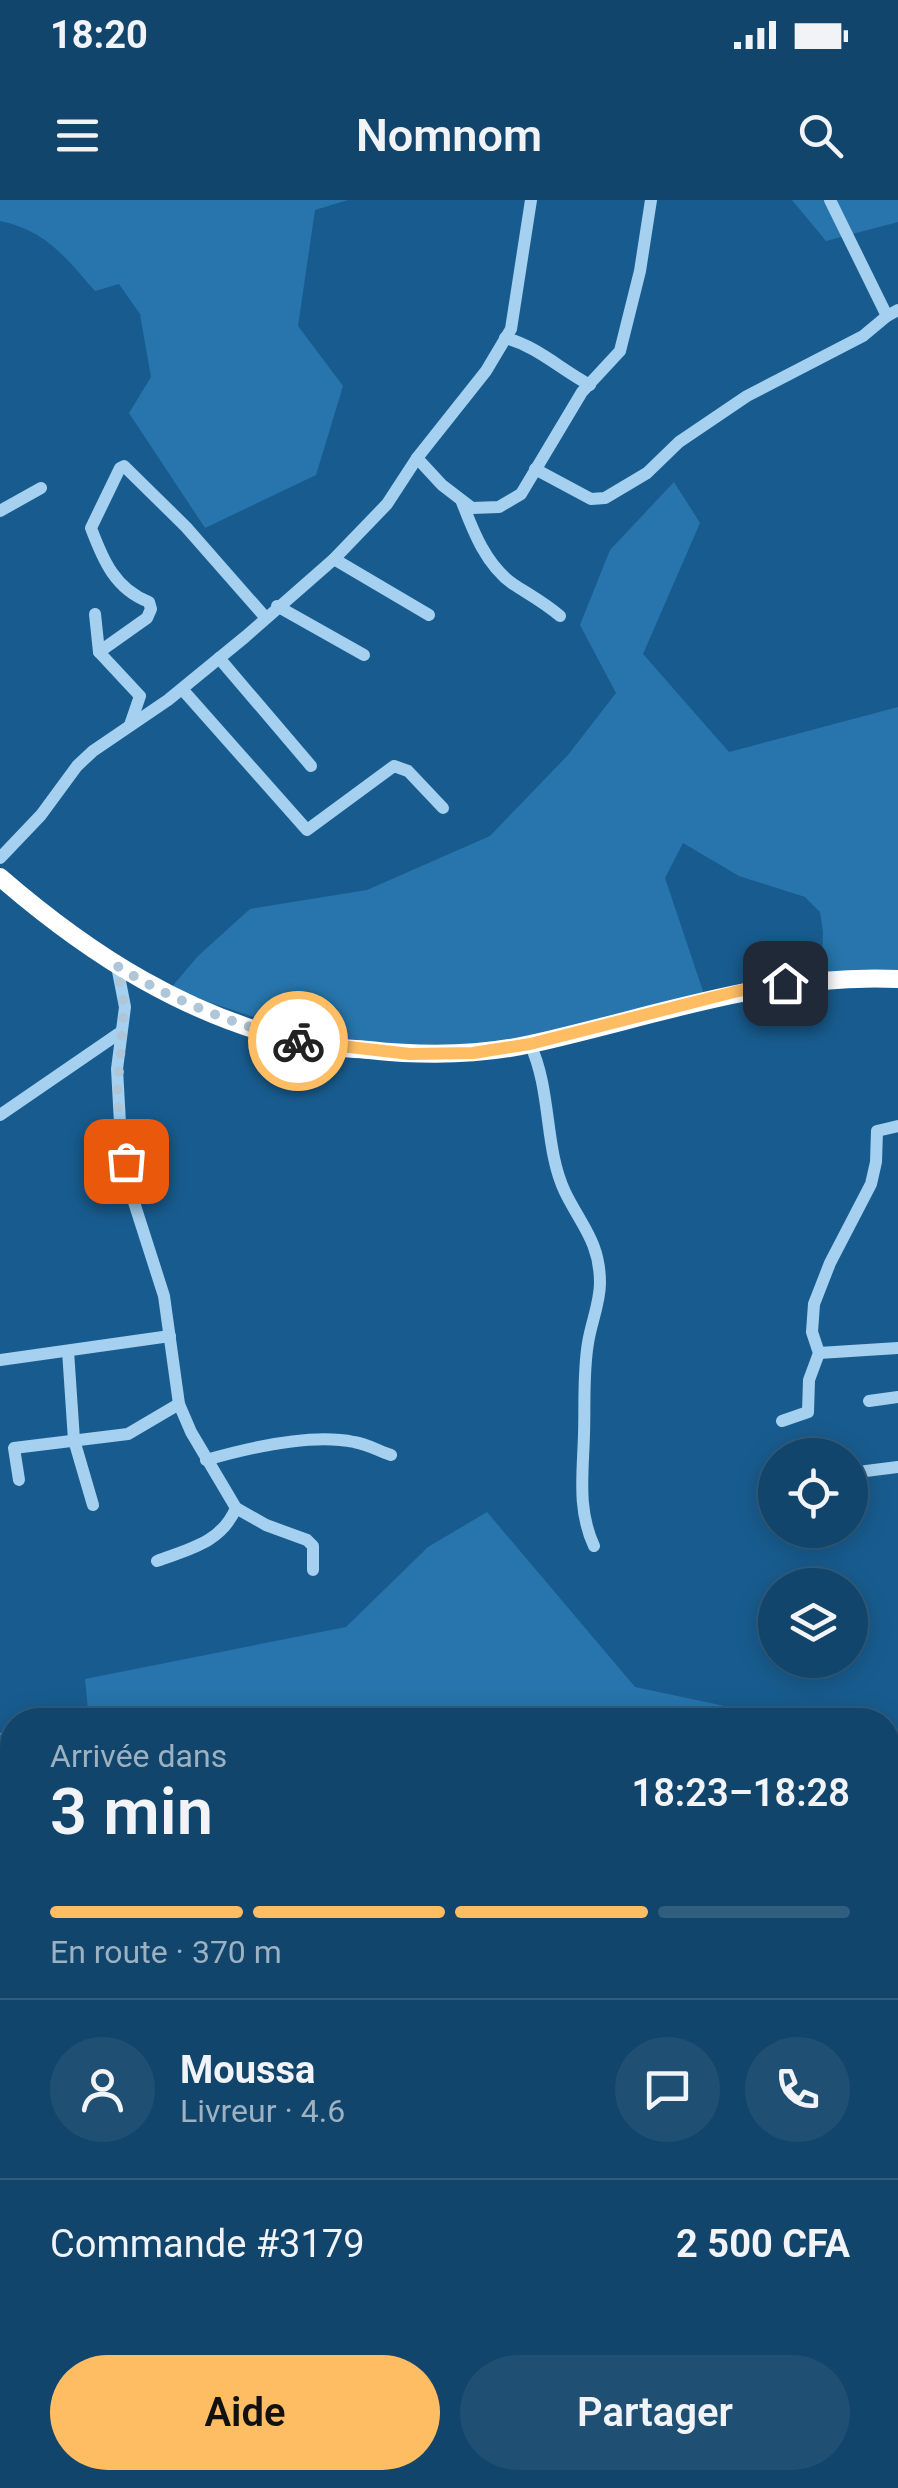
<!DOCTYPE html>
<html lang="fr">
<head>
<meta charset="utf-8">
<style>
	body { margin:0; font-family:Roboto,sans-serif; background:#1f4f73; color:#f1f3f6; height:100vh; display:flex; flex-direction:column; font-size:38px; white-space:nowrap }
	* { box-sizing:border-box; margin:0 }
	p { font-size:32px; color:#9cb1c1 }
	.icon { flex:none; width:55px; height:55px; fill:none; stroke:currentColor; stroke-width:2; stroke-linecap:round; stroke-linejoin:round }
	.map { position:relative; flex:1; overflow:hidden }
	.panel { position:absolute; left:0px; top:1508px; width:900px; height:782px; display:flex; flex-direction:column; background:#12456b; border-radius:40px 40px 0 0; box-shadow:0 5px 25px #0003,0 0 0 2px #315d7e }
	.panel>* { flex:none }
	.fabs { position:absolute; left:758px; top:1238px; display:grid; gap:20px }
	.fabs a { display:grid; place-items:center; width:110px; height:110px; border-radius:50%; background:#12456b; box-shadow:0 5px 25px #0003,0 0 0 2px #315d7e; font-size:50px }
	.pin { position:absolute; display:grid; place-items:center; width:85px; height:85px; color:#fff; margin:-42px; border-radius:20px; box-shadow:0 5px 15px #0006 }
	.courier { position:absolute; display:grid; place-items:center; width:100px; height:100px; margin:-50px; border:8px solid #ffbd63; border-radius:50%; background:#fff; color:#222; box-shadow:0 2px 12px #0007 }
	.summary em { font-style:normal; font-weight:600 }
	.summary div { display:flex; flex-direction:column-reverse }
	.summary { display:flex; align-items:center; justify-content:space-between; height:170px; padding:0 50px }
	h1 { font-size:65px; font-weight:600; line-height:75px }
	.bar { display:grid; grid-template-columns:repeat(4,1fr); gap:15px 10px; align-content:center; height:120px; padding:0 50px }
	.bar i { height:12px; border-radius:8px; background:#315d7e }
	.bar .current { background:#ffbd63 }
	.bar p { grid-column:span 4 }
	.line { display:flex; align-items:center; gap:25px; padding:0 50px; border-top:2px solid #315d7e }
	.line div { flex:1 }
	.round { display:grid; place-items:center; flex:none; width:105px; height:105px; border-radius:52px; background:#1f4f73 }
	.primary-button { display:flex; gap:20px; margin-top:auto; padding:20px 50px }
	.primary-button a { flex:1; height:115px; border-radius:60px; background:#ffbd63; color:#111; font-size:40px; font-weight:600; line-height:115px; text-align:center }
	.primary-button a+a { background:#1f4f73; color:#f1f3f6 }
	.status { display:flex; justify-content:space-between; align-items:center; height:70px; padding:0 50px; background:#12456b; direction:ltr }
	.status svg { height:28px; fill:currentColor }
	header { display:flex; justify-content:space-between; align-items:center; height:130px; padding:0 50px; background:#12456b; font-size:45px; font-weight:600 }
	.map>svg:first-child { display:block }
	.green { fill:#2775ac }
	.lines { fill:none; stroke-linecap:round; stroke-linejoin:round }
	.minor { stroke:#a5d0ef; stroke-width:12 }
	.highway { stroke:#fff; stroke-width:18 }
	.done { stroke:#aec6d8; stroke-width:10; stroke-dasharray:0 18 }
	.route { stroke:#ffbd63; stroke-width:12 }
</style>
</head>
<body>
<div class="status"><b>18:20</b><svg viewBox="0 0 49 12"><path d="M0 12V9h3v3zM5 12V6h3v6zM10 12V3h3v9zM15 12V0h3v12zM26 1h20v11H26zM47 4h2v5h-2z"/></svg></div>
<header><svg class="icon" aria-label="menu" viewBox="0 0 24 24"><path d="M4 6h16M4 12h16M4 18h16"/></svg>Nomnom<svg class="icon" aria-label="search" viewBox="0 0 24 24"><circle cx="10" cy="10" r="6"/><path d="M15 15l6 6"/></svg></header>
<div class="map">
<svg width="898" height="2288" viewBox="0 0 898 2288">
	<rect width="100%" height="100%" fill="#185c8f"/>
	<g class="green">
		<path d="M0,0H348L315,10L298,126L343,186L316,275L205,328L129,213L151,177L140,114L119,84L95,91C65,57 47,31 0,21Z"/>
		<polygon points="792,0 898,0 898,22 826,41"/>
		<polygon points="674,282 700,323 643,454 729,552 898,507 898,781 821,781 823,732 820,712 805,697 739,676 683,643 665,678 706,800 488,850 316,838 170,789 198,756 250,709 367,690 490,636 568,555 616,493 580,425 610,350"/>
		<polygon points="487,1312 635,1487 748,1511 748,1520 89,1520 85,1479 346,1427 428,1347"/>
		<polygon points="888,1846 898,1849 898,2288 0,2288 0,1867 12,1860 12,2278 888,2278"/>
	</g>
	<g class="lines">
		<g class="minor">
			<polyline points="830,0 887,116 898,110"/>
			<path d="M505,138C537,146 560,169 590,185"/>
			<polyline points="417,258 442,285 472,308 499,307 521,294 582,192 620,151 640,71 651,0"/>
			<polyline points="535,269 591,299 605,298 647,273 679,242 747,196 863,136 887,116"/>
			<path d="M462,302C473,331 486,365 513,384C530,395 545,403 560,416"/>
			<polyline points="0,311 41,288"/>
			<polyline points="334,359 429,415"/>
			<polyline points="277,406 364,455"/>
			<polyline points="95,414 99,452 140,496 130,525"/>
			<path d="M99,452L147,418L151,409L149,402C115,389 103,360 91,328L120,268L124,266L186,327L265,417"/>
			<polyline points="219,458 311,566"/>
			<polyline points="182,489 307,630 394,566 408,571 443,608"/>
			<polyline points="0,658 41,615 77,566 93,551 168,500 245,437 334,359 387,304 417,258 486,171 511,129 531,0"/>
			<polyline points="117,766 125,807 117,869 120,923 132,996 164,1096 179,1204 191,1232 236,1308 266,1325 307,1340 313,1346 313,1370"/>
			<path d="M530,844C552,891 544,948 565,992C581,1025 600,1042 600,1083C600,1103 591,1123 588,1143C583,1172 585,1204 584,1234C583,1274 577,1309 594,1346"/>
			<polyline points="0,915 121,832"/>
			<polyline points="68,1151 74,1240 93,1305"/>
			<polyline points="819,1153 898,1148"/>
			<polyline points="0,1160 170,1136"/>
			<polyline points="869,1201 898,1197"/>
			<polyline points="782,1221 808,1212 809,1180 819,1153 812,1132 814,1104 830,1063 871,984 876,962 877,931 898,926"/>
			<path d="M206,1260C248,1248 311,1233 354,1242C367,1244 379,1251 391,1255"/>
			<polyline points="850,1273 898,1267"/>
			<polyline points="19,1280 14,1248 128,1234 179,1204"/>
			<path d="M157,1361C189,1349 221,1343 236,1308"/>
			<polyline points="0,1539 11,1569"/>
			<polyline points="888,1596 898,1598"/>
			<polyline points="888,1682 898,1685"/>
			<polyline points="888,1708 898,1693"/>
			<polyline points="888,1932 898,1936"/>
			<polyline points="888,2165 898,2170"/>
			<polyline points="830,2278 830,2288"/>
		</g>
		<path class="highway" d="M0,677C90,755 190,819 309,844C328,848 349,848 369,850C424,856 480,856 535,843C656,816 772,773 898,779"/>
	</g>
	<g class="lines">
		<path class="done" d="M126,961L117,896L124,807L117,766C173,801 234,824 298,841"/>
		<polyline class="route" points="298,841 410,854 473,853 530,844 738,791 785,783"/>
	</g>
</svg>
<div class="fabs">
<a><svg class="icon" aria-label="locate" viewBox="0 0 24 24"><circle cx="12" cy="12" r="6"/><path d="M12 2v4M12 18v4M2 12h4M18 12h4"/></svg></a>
<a><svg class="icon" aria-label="layers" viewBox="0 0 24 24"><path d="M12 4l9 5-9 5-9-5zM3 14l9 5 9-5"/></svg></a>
</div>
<div class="pin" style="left:126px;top:961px;background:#ea580c"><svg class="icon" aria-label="bag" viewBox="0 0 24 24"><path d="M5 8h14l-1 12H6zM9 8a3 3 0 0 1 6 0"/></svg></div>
<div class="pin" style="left:785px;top:783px;background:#1f2937"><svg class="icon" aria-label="home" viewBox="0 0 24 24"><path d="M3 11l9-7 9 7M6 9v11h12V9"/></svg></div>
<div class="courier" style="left:298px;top:841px"><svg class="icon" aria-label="bike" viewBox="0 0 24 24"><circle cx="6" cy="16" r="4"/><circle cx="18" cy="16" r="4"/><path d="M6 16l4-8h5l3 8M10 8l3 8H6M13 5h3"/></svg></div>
<section class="panel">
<div class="summary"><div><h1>3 min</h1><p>Arrivée dans</p></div><em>18:23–18:28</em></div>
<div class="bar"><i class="current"></i><i class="current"></i><i class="current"></i><i></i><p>En route · 370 m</p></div>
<div class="line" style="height:180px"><a class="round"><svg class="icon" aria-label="person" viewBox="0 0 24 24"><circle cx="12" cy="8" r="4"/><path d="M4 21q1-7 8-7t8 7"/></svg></a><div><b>Moussa</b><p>Livreur · 4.6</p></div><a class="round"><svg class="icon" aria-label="chat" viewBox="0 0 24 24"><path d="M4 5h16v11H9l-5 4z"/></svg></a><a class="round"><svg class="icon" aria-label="phone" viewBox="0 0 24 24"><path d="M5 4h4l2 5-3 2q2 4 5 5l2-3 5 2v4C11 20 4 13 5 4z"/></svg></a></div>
<div class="line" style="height:130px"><div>Commande #3179</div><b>2 500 CFA</b></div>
<div class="primary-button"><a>Aide</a><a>Partager</a></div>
</section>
</div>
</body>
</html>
